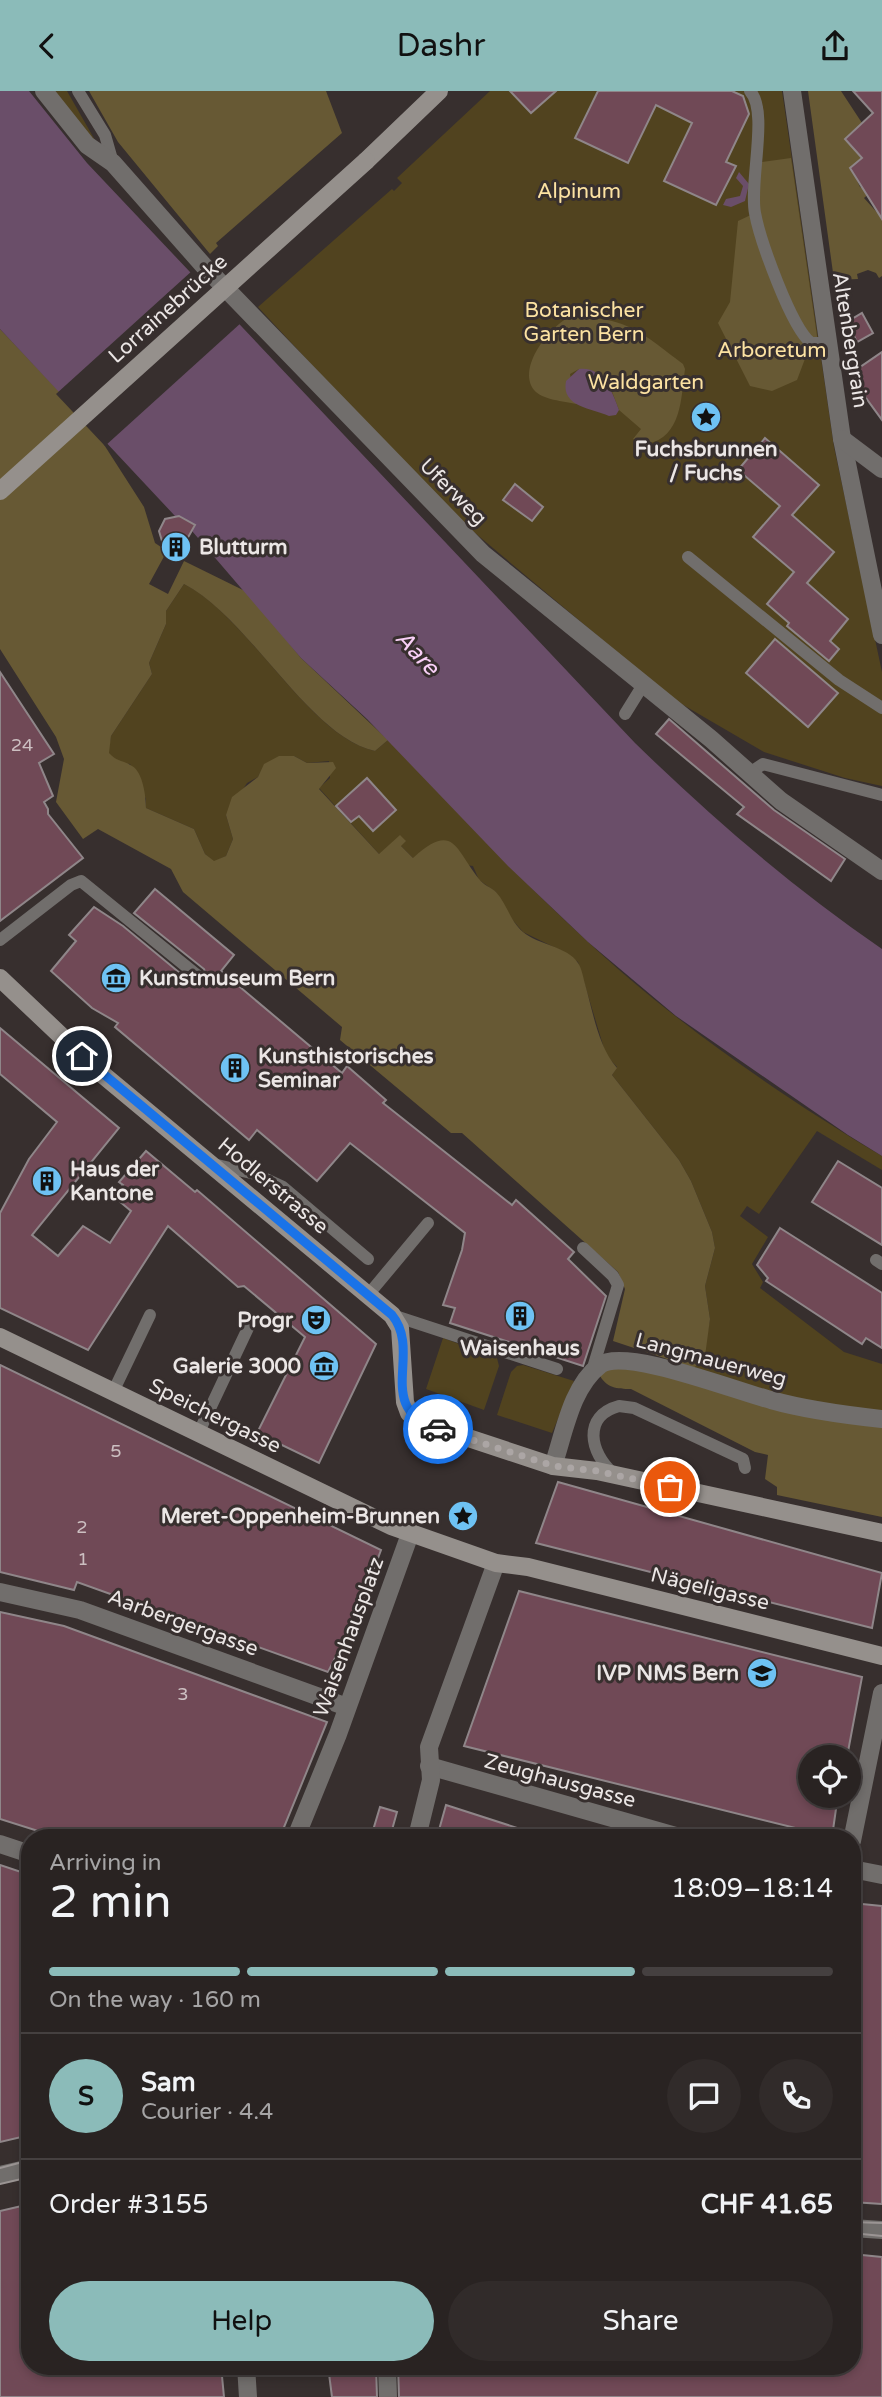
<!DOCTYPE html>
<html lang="en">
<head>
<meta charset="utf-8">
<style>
	body { margin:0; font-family:"Varela Round",sans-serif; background:#312b2a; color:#f1f3f6; height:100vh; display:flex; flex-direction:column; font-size:26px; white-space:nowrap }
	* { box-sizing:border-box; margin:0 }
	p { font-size:23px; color:#a5a4a5 }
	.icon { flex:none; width:38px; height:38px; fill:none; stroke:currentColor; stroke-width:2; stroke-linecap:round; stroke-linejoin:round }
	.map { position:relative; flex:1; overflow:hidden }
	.panel { position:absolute; left:21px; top:1738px; width:840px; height:546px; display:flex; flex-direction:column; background:#292322; border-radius:28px; box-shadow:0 4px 10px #0003,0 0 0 2px #454040 }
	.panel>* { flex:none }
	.fabs { position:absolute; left:798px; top:1654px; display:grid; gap:14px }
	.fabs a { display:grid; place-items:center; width:63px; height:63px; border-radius:50%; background:#292322; box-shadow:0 4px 10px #0003,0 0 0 2px #454040; font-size:35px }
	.pin { position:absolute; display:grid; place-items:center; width:60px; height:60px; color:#fff; margin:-30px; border:4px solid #fff; border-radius:50%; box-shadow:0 2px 7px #0007 }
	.courier { position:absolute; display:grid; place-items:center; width:70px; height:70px; margin:-35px; border:5px solid #1a73e8; border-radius:50%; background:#fff; color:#222; box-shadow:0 2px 9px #0007 }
	.summary em { font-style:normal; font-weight:600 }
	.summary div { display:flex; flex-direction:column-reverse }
	.summary { display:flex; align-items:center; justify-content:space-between; height:119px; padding:0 28px }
	h1 { font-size:46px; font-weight:600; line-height:52px }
	.bar { display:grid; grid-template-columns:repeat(4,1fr); gap:10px 7px; align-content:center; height:84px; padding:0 28px }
	.bar i { height:9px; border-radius:5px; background:#454040 }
	.bar .active { background:#8bbbb9 }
	.bar p { grid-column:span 4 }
	.line { display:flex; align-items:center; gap:18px; padding:0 28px; border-top:2px solid #454040 }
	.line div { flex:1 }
	.round { display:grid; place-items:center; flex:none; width:74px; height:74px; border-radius:37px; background:#312b2a }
	.cta { display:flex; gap:14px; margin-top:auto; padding:14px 28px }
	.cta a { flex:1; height:80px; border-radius:42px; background:#8bbbb9; color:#111; font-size:28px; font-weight:600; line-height:80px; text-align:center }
	.cta a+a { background:#312b2a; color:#f1f3f6 }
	header { display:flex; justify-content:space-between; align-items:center; height:91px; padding:0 28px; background:#8bbbb9; color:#111; font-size:32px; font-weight:600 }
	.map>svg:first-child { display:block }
	.green { fill:#51431f }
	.forest { fill:#675934 }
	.water { fill:#6a4e69 }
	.pier { fill:#372f2e }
	.building { fill:#704956; stroke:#8f8689; stroke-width:2 }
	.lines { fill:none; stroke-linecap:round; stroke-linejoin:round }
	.lane { stroke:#716e6c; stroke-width:12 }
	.street { stroke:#716e6c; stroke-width:18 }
	.secondary { stroke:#95908c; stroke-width:18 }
	.tram { stroke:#9b9594; stroke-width:2 }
	.secondary-bridge { stroke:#95908c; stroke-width:18 }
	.done { stroke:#aca6a5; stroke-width:7; stroke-dasharray:0 12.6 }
	.route { stroke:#1a73e8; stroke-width:9 }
	.labels { text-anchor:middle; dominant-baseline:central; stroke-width:6; stroke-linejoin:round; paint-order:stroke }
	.number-label { font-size:18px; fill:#ccbfc1 }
	.park-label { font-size:21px; fill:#fce2a2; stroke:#372f2e }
	.street-label { font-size:21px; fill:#ebe6e5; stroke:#372f2e }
	.poi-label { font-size:21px; font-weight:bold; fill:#ebe6e5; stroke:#372f2e; text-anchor:start }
	.water-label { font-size:23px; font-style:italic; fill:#f9d0f7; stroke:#372f2e }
</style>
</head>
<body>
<header><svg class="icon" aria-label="back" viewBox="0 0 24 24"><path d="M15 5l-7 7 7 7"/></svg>Dashr<svg class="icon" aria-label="share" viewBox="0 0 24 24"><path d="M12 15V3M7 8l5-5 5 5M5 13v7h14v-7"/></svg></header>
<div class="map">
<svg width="882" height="2306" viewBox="0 0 882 2306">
	<rect width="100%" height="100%" fill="#372f2e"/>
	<g class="green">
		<polygon points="52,0 67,0 96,51 95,52"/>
		<polygon points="490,0 782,0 834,356 882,581 882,695 845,687 764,661 673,608 444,416 258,216 392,98 394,100 402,92 397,87"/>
		<path d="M184,493C248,525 310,647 375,660L388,649C453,716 517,786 586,849C671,929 781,1005 882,1065V1079L817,1040L759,1123L747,1115L740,1125L768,1146L752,1173L763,1191L760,1197L844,1261L882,1273V1327L691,1283L705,1256L710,1228L705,1195L715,1157L712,1141L691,1090L679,1069L612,984L617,976L606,964L578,871L564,861L523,841L509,825L496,801L479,789L473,775L413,767L401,755L379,763L319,697L330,687L329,670L307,672L294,665L265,673L258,686L247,692L226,724L233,748L226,765L214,771L205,763L194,738L146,717V708L130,673L118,672L108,662L111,645L152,583L149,572L166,533V520Z"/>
		<polygon points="443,1247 497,1267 499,1275 484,1319 426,1298"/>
		<polygon points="523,1274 574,1290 552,1342 497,1324 511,1281 517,1275"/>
	</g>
	<g class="forest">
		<polygon points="89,0 326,0 342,42 216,152 218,155 210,163 118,51"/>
		<polygon points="808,0 841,0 862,32 845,48 861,67 851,77 860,96 872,100 864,107 882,127 882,185 879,187 876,182 868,179 857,183 858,188 834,189"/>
		<polygon points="791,67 818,252 811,252 797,289 772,300 750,295 718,232 730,211 738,130 755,122 754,72"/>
		<path d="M569,226C627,226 638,239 683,273L685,278C681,307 682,346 647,353L633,348L641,338L619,319L611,298L579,278L570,283L576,313C564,310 542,309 534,299C517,276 549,237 569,226Z"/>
		<path d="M0,238L92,335L144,416L155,452L167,460L149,493L168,503L184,470L247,501L301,567L388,649L375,660C309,646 249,526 184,493L166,520V533L149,572L152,583L111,645L109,662C117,671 123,669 132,675C143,681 146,706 146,717L194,738L205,763L214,770L226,765L233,748L226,724L232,706L258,686L264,673L279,665H294L307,672L333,671L336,677L319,698L379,763L400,744L406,750L401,755L413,767C454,730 455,758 479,788C483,794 491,796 496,801C507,813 510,830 523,841C538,854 567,855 578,872C582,878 583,886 585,893C593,921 598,955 617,977L612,984L679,1069L691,1090L712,1141L715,1157L705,1195L710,1228L705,1265L694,1277L613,1250L625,1198L618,1181L462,1042H451L340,949L342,936L183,801L171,778L98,738L83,748L56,711L64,668L56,646L0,558Z"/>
		<path d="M609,1271L882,1329V1426L777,1404V1396L765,1388L768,1364L755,1361L631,1298C617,1298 606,1297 599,1283Z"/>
	</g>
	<g class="water">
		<path d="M0,0H29L87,72L635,652C712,727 793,797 882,858V1065L848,1044L676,925L588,851L508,775L367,628L301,567L192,440L195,434L175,425L0,238Z"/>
		<polygon points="739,81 749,93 745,110 731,116 723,114 726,108 740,105 743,95 736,87"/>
		<path d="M579,278C603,275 612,300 619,319L616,324L609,325C591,317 561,316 566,290Z"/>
	</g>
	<polygon class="pier" points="193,179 242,231 105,355 56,303"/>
	<g class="building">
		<polygon points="510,0 556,0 531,22"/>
		<polygon points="598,0 732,0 743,5 749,23 726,71 736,75 716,114 664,90 692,32 656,14 628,72 575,47"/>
		<polygon points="853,0 882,0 882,128 850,77 862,67 845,48 873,22"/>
		<polygon points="862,222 873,242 857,251 847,231"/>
		<polygon points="882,261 882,329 858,296 853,281"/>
		<polygon points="765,347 819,394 792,424 834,461 807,492 848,528 830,550 839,558 829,570 787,535 789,532 767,513 794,481 753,446 780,415 738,379"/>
		<polygon points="515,393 543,416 532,430 503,409"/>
		<polygon points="179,425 195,434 177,466 162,450 159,440 165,428"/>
		<polygon points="775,548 838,602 808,636 746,582"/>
		<polygon points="0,581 54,663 39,672 53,705 44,711 48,718 48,723 83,767 0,830"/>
		<polygon points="669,628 774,719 845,768 831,790 737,723 744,716 656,643"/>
		<polygon points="367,687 396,719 373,740 359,725 351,731 336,715"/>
		<polygon points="155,798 234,864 221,880 342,982 347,975 386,1009 383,1012 512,1114 516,1109 574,1161 568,1168 606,1205 583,1275 450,1232 455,1217 443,1214 462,1159 465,1142 350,1052 317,1090 257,1039 249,1049 115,936 118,932 92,917 51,880 76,850 69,844 94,816 123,835 192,892 204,891 207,886 204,878 134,822"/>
		<polygon points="0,937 119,1037 32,1144 58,1165 83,1135 110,1152 131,1120 113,1105 123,1094 119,1091 146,1060 195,1101 197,1099 376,1253 319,1372 257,1342 305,1246 244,1195 238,1196 168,1135 88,1259 0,1217 0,1122 29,1068 57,1031 0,983"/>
		<polygon points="838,1070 882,1097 882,1154 812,1111"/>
		<polygon points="780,1137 882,1202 882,1257 866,1247 862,1253 766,1190 768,1187 757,1174"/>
		<polygon points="0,1274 381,1459 357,1523 328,1581 77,1491 74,1499 0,1481"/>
		<polygon points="558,1391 882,1482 872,1537 536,1452"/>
		<polygon points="519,1500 862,1586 847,1666 810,1666 810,1704 838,1704 832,1746 464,1655"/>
		<polygon points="0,1521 64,1535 327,1631 280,1746 57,1746 0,1728"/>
		<polygon points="446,1714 536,1743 536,1746 437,1746"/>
		<polygon points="380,1716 397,1721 390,1746 371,1746"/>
		<polygon points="0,1774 30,1784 30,2044 0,2051"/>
		<polygon points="852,1812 882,1815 882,2113 852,2111"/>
		<polygon points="30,2113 30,2275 221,2275 224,2306 0,2306 0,2120"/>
		<polygon points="852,2163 882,2166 882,2306 399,2306 398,2275 852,2275"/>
		<polygon points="328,2275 376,2275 377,2306 332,2306"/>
	</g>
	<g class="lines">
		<g class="lane">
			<polyline points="78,0 105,44 113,72"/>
			<path d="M750,0C769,20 749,91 755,122C760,149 791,236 811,252H827"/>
			<polyline points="688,466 839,589 882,617"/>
			<polyline points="625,623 643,594"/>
			<polyline points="751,681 763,673 882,704"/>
			<polyline points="0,849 71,794 81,790 198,885"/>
			<polyline points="213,1073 255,1083 283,1096 368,1168"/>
			<polyline points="583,1157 613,1185 618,1194 592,1280"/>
			<polyline points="876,1169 882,1173"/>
			<polyline points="368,1204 428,1132"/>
			<polyline points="392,1224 557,1278"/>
			<polyline points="113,1301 150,1224"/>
			<polyline points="198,1343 249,1235"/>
			<path d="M613,1382C590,1362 582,1325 619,1315L634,1317L743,1368L745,1377"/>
		</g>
		<g class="street">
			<polyline points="44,0 87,54 113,72 203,174 483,463 711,648 781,710 882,780"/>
			<polyline points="792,0 842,348 882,544"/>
			<polyline points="842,348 882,378"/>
			<path d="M553,1375C564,1343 571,1296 600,1274C625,1256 738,1301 771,1309C806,1319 845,1324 882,1328"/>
			<polyline points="0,1501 80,1519 347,1616"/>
			<polyline points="429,1675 679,1746"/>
			<polyline points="296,1746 338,1643 410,1443"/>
			<polyline points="417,1746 431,1689 429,1656 496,1472"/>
			<polyline points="852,1750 882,1602"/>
			<polyline points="0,1753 30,1763"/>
			<polyline points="852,1778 882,1784"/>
			<polyline points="0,2084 30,2077"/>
			<polyline points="852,2137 882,2139"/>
			<polyline points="246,2275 248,2306"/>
			<polyline points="387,2275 388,2306"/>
		</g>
		<g class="secondary">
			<polyline points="366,70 439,0"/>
			<polyline points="0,887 96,978 392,1224 400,1237 405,1311 409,1322 417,1330 553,1375 597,1380 882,1442"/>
			<polyline points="0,1246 391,1435 496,1472 528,1476 882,1565"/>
		</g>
		<g class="tram">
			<polyline points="0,2077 30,2069"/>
			<polyline points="0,2093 30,2086"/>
			<polyline points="852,2131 882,2132"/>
			<polyline points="852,2142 882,2145"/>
		</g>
		<polyline class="secondary-bridge" points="0,400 366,70"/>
	</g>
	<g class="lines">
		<polyline class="done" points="438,1338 554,1375 597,1380 670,1396"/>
		<path class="route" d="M82,965L392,1224C423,1262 373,1317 438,1338"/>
	</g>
	<defs>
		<g id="sight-disc" transform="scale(1.575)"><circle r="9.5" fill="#6ec2f3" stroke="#372f2e"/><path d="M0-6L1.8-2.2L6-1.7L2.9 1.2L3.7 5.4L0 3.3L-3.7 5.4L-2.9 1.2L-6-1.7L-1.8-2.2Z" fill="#111"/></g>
		<g id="building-disc" transform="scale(1.575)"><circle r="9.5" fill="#6ec2f3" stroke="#372f2e"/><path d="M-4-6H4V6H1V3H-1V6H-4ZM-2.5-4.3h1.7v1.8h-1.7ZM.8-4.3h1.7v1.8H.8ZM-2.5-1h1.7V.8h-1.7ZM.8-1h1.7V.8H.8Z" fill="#111"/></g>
		<g id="museum-disc" transform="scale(1.575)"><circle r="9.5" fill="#6ec2f3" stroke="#372f2e"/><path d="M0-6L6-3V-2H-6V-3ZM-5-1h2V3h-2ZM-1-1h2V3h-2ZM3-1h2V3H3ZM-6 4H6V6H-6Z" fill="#111"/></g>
		<g id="theatre-disc" transform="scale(1.575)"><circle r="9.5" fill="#6ec2f3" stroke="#372f2e"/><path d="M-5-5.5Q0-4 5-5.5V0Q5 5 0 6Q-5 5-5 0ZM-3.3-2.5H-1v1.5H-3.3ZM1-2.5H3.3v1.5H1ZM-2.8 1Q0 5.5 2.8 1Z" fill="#111"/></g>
		<g id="school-disc" transform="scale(1.575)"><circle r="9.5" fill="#6ec2f3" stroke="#372f2e"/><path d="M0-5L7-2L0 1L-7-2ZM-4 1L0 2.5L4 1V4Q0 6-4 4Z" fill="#111"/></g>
	</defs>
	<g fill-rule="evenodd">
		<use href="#sight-disc" x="706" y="326"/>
		<use href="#building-disc" x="176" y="456"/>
		<use href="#museum-disc" x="116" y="887"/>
		<use href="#building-disc" x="235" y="977"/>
		<use href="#building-disc" x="47" y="1090"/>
		<use href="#building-disc" x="520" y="1225"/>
		<use href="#theatre-disc" x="316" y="1229"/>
		<use href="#museum-disc" x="324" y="1275"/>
		<use href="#sight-disc" x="463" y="1425"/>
		<use href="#school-disc" x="762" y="1582"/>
	</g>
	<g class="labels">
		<g class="number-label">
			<text x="22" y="654">24</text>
			<text x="116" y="1360">5</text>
			<text x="82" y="1436">2</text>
			<text x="83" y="1468">1</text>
			<text x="183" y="1603">3</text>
		</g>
		<g class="park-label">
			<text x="579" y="100">Alpinum</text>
			<text x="584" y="219">Botanischer<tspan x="584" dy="24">Garten Bern</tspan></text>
			<text x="772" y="259">Arboretum</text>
			<text x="646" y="291">Waldgarten</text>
		</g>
		<g class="street-label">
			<text transform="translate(168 218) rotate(-42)">Lorrainebrücke</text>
			<text transform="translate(850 249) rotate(81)">Altenbergrain</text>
			<text transform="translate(453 401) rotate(45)">Uferweg</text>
			<text transform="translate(273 1095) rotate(40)">Hodlerstrasse</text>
			<text transform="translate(711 1269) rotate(15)">Langmauerweg</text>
			<text transform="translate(215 1325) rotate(26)">Speichergasse</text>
			<text transform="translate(710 1498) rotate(14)">Nägeligasse</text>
			<text transform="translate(183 1532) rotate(20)">Aarbergergasse</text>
			<text transform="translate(349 1546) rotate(-70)">Waisenhausplatz</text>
			<text transform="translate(560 1690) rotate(15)">Zeughausgasse</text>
		</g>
		<g class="poi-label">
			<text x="706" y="358" text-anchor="middle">Fuchsbrunnen<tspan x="706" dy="24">/ Fuchs</tspan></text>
			<text x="199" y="456">Blutturm</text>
			<text x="139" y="887">Kunstmuseum Bern</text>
			<text x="258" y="965">Kunsthistorisches<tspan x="258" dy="24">Seminar</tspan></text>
			<text x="70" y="1078">Haus der<tspan x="70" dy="24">Kantone</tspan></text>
			<text x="293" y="1229" text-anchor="end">Progr</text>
			<text x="520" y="1257" text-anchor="middle">Waisenhaus</text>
			<text x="301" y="1275" text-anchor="end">Galerie 3000</text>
			<text x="440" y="1425" text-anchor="end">Meret-Oppenheim-Brunnen</text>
			<text x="739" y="1582" text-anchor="end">IVP NMS Bern</text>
		</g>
		<g class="water-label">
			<text transform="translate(417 562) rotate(47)">Aare</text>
		</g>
	</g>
</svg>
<div class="fabs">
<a><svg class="icon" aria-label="locate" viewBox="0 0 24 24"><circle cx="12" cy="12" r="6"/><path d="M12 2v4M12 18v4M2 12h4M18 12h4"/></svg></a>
</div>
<div class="pin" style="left:670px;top:1396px;background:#ea580c"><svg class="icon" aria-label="bag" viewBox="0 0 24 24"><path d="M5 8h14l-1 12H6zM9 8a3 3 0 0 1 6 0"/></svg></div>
<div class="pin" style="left:82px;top:965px;background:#1f2937"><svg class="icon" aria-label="home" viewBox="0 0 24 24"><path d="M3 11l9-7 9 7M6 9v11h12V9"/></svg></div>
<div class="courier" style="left:438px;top:1338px"><svg class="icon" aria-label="car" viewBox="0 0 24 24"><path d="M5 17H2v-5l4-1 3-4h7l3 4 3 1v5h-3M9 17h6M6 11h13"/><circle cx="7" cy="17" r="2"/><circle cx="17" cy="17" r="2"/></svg></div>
<section class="panel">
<div class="summary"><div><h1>2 min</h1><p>Arriving in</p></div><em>18:09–18:14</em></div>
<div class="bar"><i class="active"></i><i class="active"></i><i class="active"></i><i></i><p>On the way · 160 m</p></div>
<div class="line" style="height:126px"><b class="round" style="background:#8bbbb9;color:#111">S</b><div><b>Sam</b><p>Courier · 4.4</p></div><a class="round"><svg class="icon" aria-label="chat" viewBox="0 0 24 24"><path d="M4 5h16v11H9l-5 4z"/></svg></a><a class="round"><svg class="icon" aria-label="phone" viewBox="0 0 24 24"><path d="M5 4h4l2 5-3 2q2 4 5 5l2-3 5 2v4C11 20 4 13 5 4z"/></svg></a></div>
<div class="line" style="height:91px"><div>Order #3155</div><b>CHF 41.65</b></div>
<div class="cta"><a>Help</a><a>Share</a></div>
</section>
</div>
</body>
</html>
